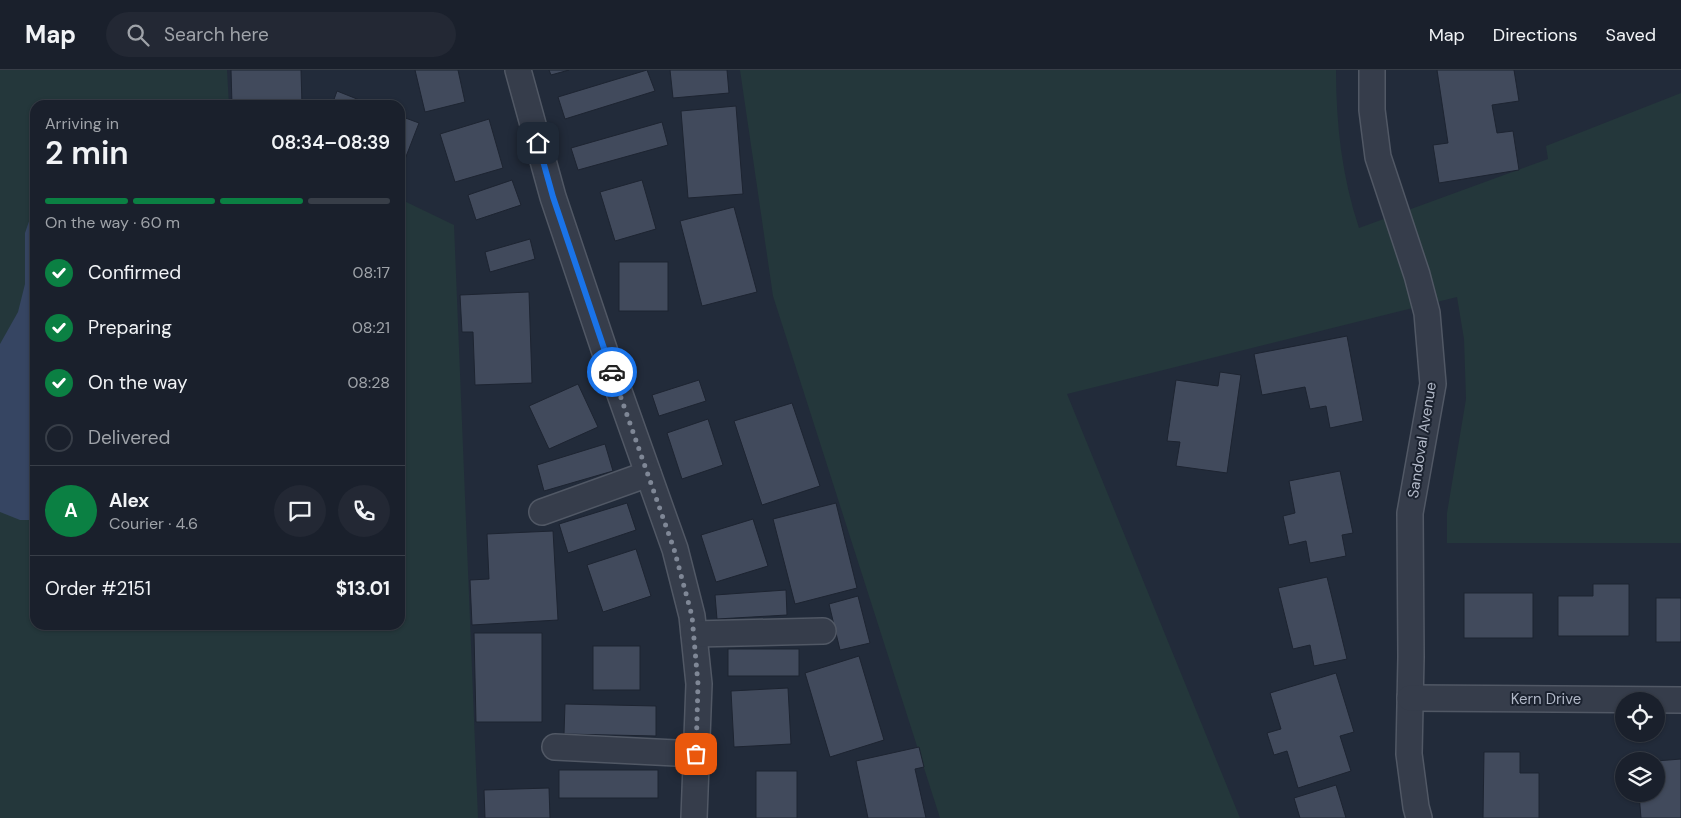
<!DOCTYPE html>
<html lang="en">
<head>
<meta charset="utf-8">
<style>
	body { margin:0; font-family:"DM Sans",sans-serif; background:#232834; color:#f1f3f6; height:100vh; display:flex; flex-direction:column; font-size:19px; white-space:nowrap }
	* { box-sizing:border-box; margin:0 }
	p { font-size:16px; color:#9fa3a9 }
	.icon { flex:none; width:28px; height:28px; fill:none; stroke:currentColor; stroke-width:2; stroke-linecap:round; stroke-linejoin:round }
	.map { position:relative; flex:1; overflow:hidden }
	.details { position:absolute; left:30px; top:30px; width:375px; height:530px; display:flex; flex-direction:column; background:#1a202c; border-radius:15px; box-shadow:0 1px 4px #0004,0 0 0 1px #383e48 }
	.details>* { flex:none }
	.fabs { position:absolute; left:1615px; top:622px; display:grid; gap:10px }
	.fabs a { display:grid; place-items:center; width:50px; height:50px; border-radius:50%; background:#1a202c; box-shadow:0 1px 4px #0004,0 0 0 1px #383e48; font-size:25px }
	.pin { position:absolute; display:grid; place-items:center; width:42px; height:42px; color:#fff; margin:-21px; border-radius:10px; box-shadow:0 2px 8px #0006 }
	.courier { position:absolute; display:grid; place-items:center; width:50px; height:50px; margin:-25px; border:4px solid #1a73e8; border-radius:50%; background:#fff; color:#222; box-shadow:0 1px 6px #0007 }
	.overview em { font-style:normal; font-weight:600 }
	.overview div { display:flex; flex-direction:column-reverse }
	.overview { display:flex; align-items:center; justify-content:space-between; height:85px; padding:0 15px }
	h1 { font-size:32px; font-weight:600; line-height:38px }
	.bar { display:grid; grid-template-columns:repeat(4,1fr); gap:8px 5px; align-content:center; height:60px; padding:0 15px }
	.bar i { height:6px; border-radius:4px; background:#383e48 }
	.bar .active { background:#0b8043 }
	.bar p { grid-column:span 4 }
	.line { display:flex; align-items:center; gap:12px; padding:0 15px; border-top:1px solid #383e48 }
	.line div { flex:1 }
	.round { display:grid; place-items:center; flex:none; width:52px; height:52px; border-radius:26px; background:#232834 }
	ol { padding:0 15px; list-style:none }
	li { display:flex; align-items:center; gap:15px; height:55px }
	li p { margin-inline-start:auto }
	li .icon { padding:5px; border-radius:50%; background:#0b8043; color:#fff; stroke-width:4 }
	li:last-child { color:#9fa3a9 }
	li i { width:28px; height:28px; border:2px solid #383e48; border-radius:50% }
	header { display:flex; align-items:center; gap:30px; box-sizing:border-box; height:70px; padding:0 25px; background:#1a202c; border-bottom:1px solid #383e48 }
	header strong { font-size:24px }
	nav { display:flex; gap:28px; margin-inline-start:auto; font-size:18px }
	.search { width:350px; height:45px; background:#232834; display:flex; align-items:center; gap:12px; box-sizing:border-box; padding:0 18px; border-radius:28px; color:#9fa3a9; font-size:19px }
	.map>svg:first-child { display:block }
	.green { fill:#24373b }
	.water { fill:#364562 }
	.building { fill:#414a5c; stroke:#1d2431 }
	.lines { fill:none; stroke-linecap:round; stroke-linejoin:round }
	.minor-casing { stroke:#515865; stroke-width:28 }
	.minor { stroke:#363d4b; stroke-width:25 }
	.done { stroke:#7f8796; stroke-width:5; stroke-dasharray:0 9 }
	.route { stroke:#1a73e8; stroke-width:6 }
	.labels { text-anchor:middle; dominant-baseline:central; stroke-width:4; stroke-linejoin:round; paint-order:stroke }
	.street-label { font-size:15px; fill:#b1b8c7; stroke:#1b222f }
</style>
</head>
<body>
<header>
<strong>Map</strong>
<div class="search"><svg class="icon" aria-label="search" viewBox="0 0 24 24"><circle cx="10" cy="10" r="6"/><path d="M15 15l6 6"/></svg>Search here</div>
<nav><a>Map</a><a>Directions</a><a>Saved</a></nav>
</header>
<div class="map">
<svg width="1681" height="748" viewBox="0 0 1681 748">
	<rect width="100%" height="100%" fill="#222b3a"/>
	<g class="green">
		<polygon points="0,0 227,0 229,35 35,35 35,555 400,555 400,129 454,155 478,748 0,748"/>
		<path d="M740,0H1336C1336,54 1342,107 1359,158L1548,89L1546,76L1681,23V473H1447V443L1466,329L1464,269L1457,227L1067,324L1240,748H940L773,226Z"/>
	</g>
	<polygon class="water" points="35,134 35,450 20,450 0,442 0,274 18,242 25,214 25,163"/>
	<g class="building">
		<polygon points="231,0 301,0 302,35 232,35"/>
		<polygon points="415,0 458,0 465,32 425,42"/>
		<polygon points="549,0 569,0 551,5"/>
		<polygon points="647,0 655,21 565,49 558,27"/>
		<polygon points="670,0 727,0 729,23 673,28"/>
		<polygon points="1437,0 1514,0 1519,31 1492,35 1497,63 1513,61 1519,100 1439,113 1433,75 1448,73"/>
		<polygon points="337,21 372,35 332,35"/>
		<polygon points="736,36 743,124 688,128 681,41"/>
		<polygon points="400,46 419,53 400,102"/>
		<polygon points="489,49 503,98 455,112 440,64"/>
		<polygon points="662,52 668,75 578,100 571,78"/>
		<polygon points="512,110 521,135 476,150 468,125"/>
		<polygon points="642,110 656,159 615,171 600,122"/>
		<polygon points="734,137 757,222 702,236 680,151"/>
		<polygon points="530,169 535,189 490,202 485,182"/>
		<rect x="619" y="192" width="49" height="49"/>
		<polygon points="529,222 532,313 475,315 473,262 462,262 460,225"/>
		<polygon points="1347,266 1363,351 1330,358 1326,336 1310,339 1305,317 1262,325 1254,284"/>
		<polygon points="1220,302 1241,305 1227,403 1176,396 1180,372 1167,371 1176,310 1218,316"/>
		<polygon points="699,310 706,331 659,346 652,325"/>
		<polygon points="578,314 598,357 549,379 529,336"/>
		<polygon points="792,333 820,416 762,435 734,351"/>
		<polygon points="708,349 723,395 682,409 667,363"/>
		<polygon points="605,374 613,401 544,421 537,395"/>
		<polygon points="1340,401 1353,463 1342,465 1346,486 1310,493 1306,471 1289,475 1283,446 1295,443 1289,411"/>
		<polygon points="627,433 636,460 568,483 559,454"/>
		<polygon points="836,433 857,518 795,534 773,449"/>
		<polygon points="753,449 768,496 716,512 701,465"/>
		<polygon points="553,461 558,550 472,555 470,510 489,509 487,464"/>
		<polygon points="636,479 651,526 603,542 587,495"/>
		<polygon points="1327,507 1347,589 1314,596 1310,575 1293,579 1278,518"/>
		<polygon points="1593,514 1629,514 1629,566 1558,566 1558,526 1593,526"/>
		<polygon points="786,520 787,545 717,549 715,525"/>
		<rect x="1464" y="523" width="69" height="45"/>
		<polygon points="858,526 870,573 840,580 829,534"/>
		<rect x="1656" y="528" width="25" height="44"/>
		<polygon points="474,563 542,563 542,652 476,652"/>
		<rect x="593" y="576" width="47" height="44"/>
		<rect x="728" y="579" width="71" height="27"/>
		<polygon points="859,586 884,670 830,687 805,603"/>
		<polygon points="1336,603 1354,662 1340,666 1351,701 1298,718 1287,681 1274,685 1267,663 1281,659 1270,623"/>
		<polygon points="788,618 791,674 734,677 731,621"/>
		<polygon points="565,634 656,636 656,666 564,664"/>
		<polygon points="919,677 924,697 915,699 926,748 868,748 856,691"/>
		<polygon points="1484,682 1520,682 1520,703 1539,703 1539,748 1483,748"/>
		<polygon points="1681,689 1681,748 1641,748 1639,724 1656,724 1656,691"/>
		<rect x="559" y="700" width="99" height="28"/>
		<rect x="756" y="701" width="41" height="47"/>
		<polygon points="1336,715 1346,748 1300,748 1294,728"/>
		<polygon points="549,718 550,748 485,748 484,720"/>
	</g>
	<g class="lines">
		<g class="minor-casing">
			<g id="minor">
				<polyline points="518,0 553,127 605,282 675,479 692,546 699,614 694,748"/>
				<polyline points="1372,0 1372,40 1378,87 1417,205 1427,243 1433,314 1410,443 1411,587 1409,684 1416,737 1419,748"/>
				<polyline points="542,442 648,404"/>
				<polyline points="694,564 823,561"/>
				<polyline points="1410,628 1681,630"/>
				<polyline points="555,677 696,684"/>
			</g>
		</g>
		<use href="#minor" class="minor"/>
	</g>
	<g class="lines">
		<polyline class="done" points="612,302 674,479 692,546 698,614 696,684"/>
		<polyline class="route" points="538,73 553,127 612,302"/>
	</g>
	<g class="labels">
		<g class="street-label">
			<text transform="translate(1422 370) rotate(-81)">Sandoval Avenue</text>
			<text x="1546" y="629">Kern Drive</text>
		</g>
	</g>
</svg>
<div class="fabs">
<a><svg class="icon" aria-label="locate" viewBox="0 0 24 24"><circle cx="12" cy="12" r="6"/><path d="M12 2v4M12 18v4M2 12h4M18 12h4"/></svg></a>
<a><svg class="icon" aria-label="layers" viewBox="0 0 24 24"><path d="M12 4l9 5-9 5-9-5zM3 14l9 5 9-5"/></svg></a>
</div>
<div class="pin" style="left:696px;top:684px;background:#ea580c"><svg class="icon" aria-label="bag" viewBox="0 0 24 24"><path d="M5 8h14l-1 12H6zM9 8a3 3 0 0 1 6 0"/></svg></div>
<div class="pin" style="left:538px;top:73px;background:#1f2937"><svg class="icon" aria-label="home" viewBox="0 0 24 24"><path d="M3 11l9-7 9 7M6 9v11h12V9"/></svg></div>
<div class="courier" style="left:612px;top:302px"><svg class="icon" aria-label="car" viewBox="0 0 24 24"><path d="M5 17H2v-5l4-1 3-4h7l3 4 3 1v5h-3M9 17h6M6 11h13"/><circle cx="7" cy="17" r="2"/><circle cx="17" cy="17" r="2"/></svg></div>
<section class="details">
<div class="overview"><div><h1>2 min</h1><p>Arriving in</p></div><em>08:34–08:39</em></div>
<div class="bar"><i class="active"></i><i class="active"></i><i class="active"></i><i></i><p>On the way · 60 m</p></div>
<ol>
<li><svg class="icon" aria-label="check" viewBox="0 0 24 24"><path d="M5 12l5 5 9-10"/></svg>Confirmed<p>08:17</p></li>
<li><svg class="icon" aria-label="check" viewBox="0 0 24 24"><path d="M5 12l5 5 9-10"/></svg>Preparing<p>08:21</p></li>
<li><svg class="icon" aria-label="check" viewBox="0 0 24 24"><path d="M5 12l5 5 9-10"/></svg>On the way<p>08:28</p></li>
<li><i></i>Delivered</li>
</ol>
<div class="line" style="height:90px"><b class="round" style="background:#0b8043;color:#fff">A</b><div><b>Alex</b><p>Courier · 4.6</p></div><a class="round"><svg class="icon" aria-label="chat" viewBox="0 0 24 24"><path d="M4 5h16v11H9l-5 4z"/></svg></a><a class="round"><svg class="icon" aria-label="phone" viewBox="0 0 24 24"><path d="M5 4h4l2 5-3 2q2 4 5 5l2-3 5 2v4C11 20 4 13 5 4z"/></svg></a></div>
<div class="line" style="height:65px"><div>Order #2151</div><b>$13.01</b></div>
</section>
</div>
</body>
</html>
